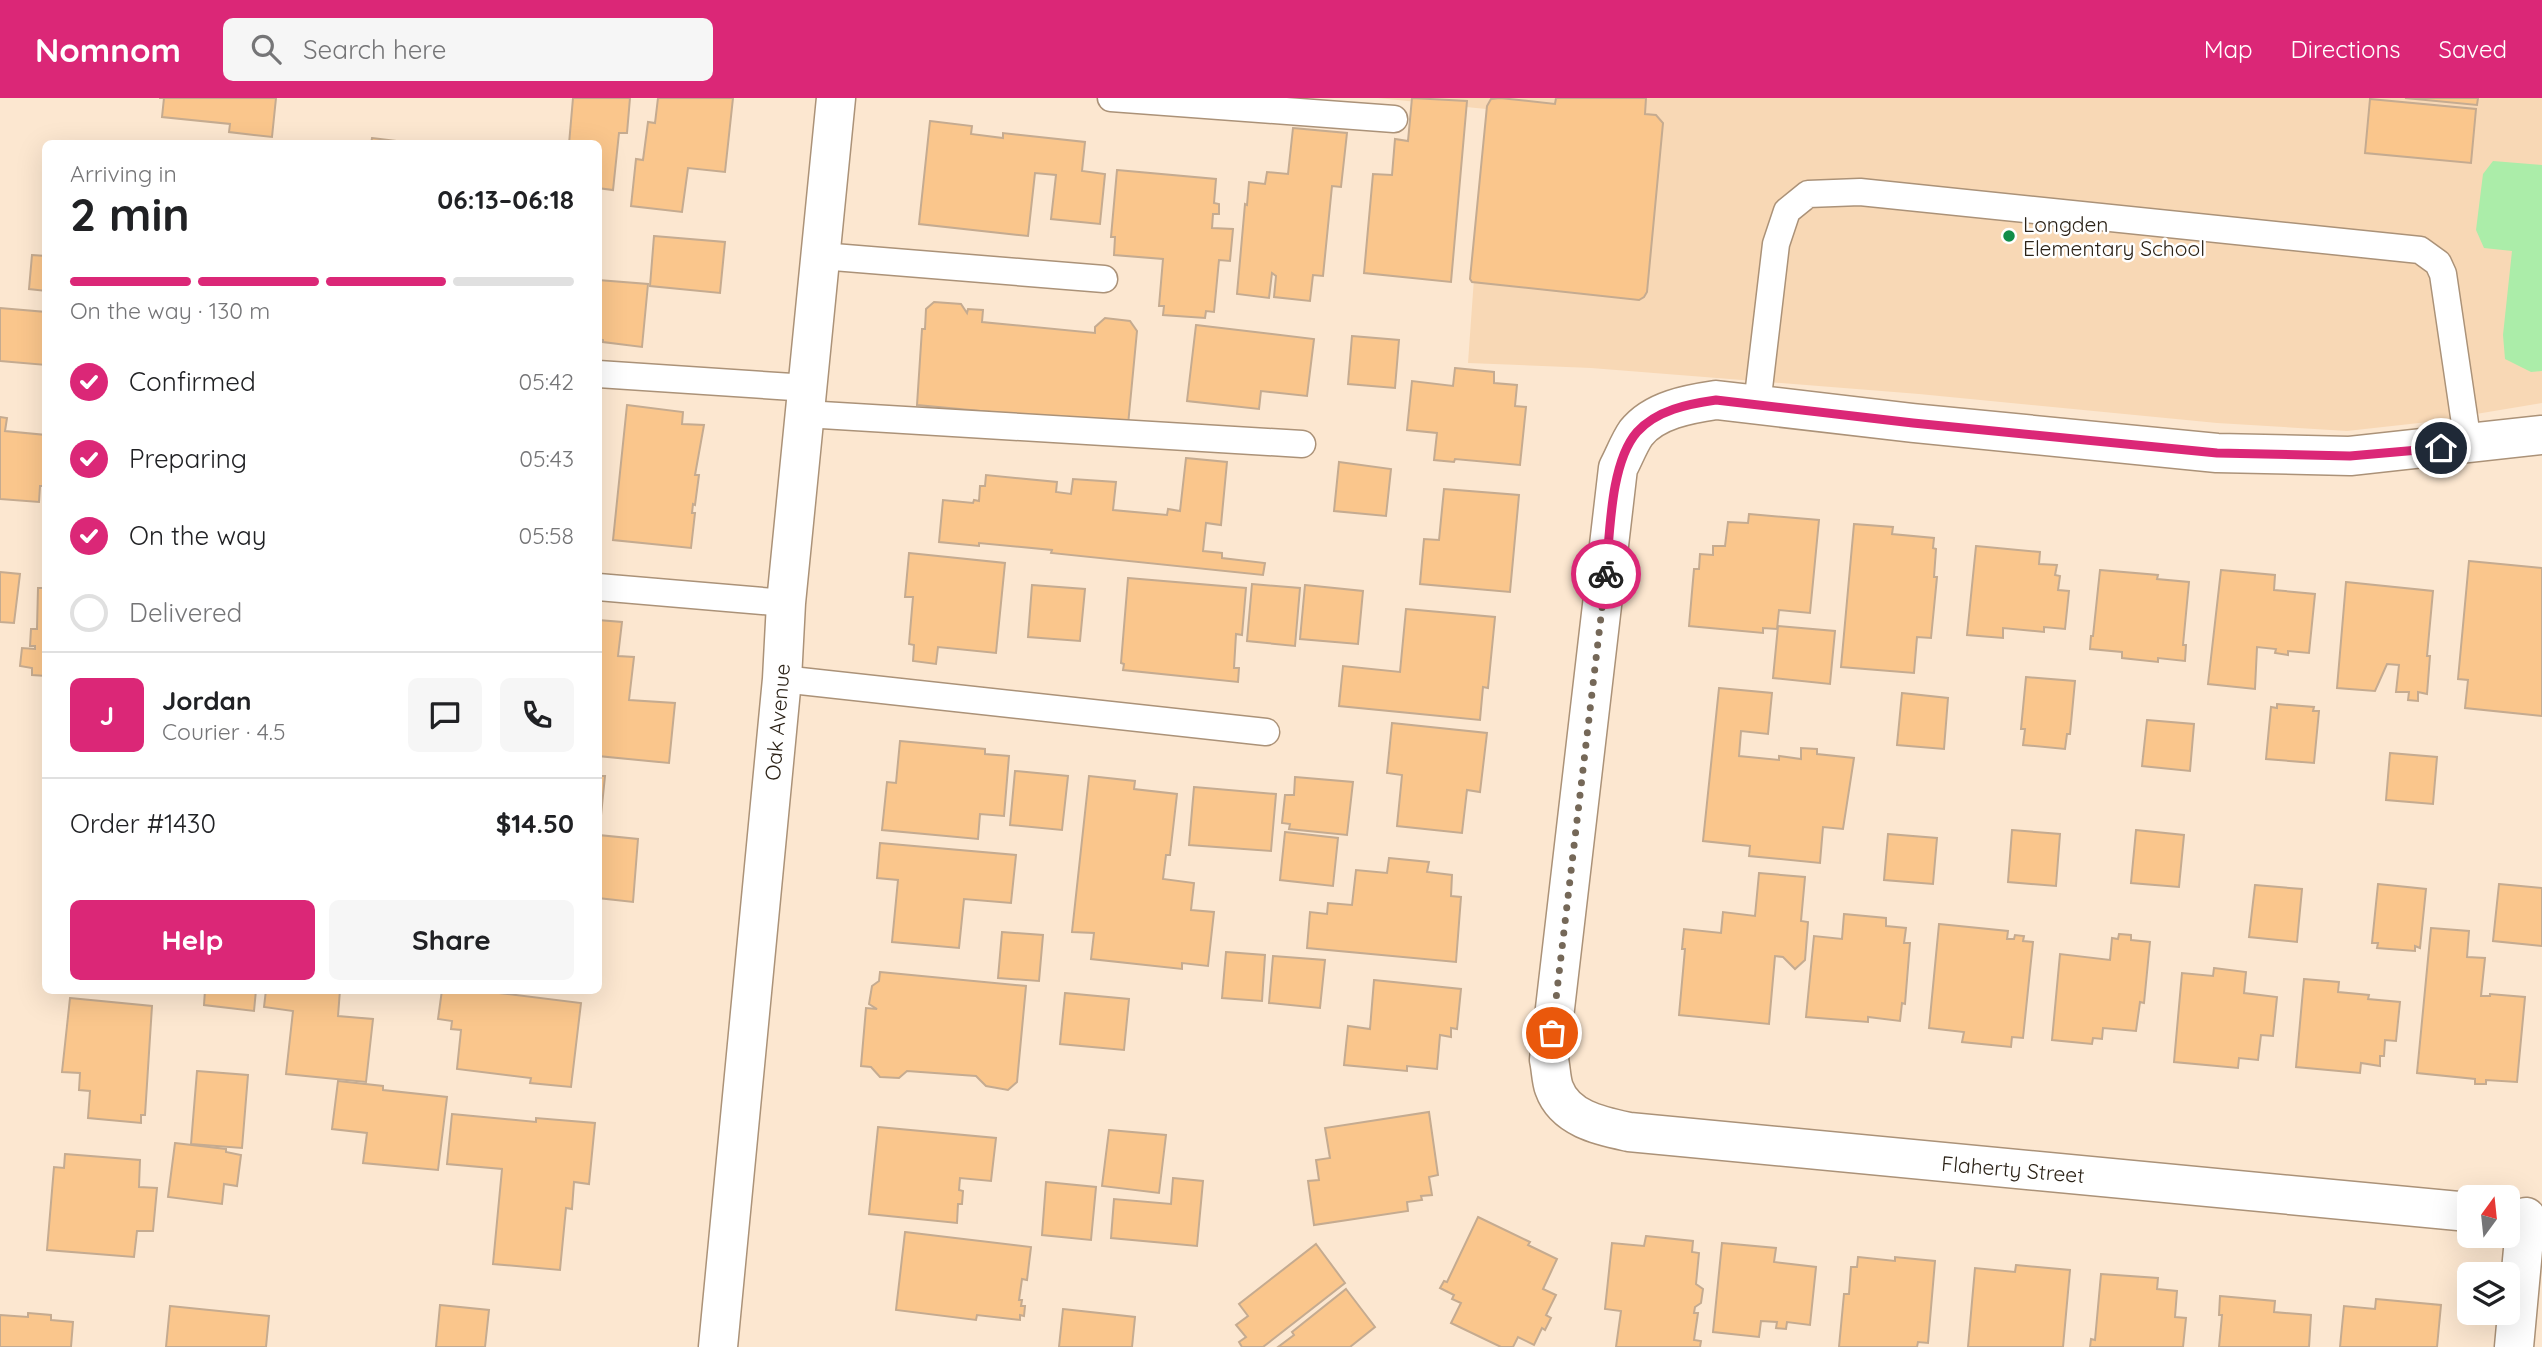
<!DOCTYPE html>
<html lang="en">
<head>
<meta charset="utf-8">
<style>
	body { margin:0; font-family:Quicksand,sans-serif; background:#f6f6f6; color:#202124; height:100vh; display:flex; flex-direction:column; font-size:26px; white-space:nowrap }
	* { box-sizing:border-box; margin:0 }
	p { font-size:23px; color:#757577 }
	.icon { flex:none; width:38px; height:38px; fill:none; stroke:currentColor; stroke-width:2; stroke-linecap:round; stroke-linejoin:round }
	.map { position:relative; flex:1; overflow:hidden }
	.details { position:absolute; left:42px; top:42px; width:560px; height:854px; display:flex; flex-direction:column; background:#fff; border-radius:10px; box-shadow:0 7px 28px #0002 }
	.details>* { flex:none }
	.needle { width:46px; rotate:15deg }
	.fabs { position:absolute; left:2457px; top:1087px; display:grid; gap:14px }
	.fabs a { display:grid; place-items:center; width:63px; height:63px; border-radius:10px; background:#fff; box-shadow:0 7px 28px #0002; font-size:35px }
	.pin { position:absolute; display:grid; place-items:center; width:60px; height:60px; color:#fff; margin:-30px; border:4px solid #fff; border-radius:50%; box-shadow:0 2px 7px #0007 }
	.courier { position:absolute; display:grid; place-items:center; width:70px; height:70px; margin:-35px; border:5px solid #db2777; border-radius:50%; background:#fff; color:#222; box-shadow:0 2px 9px #0007 }
	.overview em { font-style:normal; font-weight:800 }
	.overview div { display:flex; flex-direction:column-reverse }
	.overview { display:flex; align-items:center; justify-content:space-between; height:119px; padding:0 28px }
	h1 { font-size:46px; font-weight:800; line-height:52px }
	.bar { display:grid; grid-template-columns:repeat(4,1fr); gap:10px 7px; align-content:center; height:84px; padding:0 28px }
	.bar i { height:9px; border-radius:5px; background:#e0e0e0 }
	.bar .active { background:#db2777 }
	.bar p { grid-column:span 4 }
	.line { display:flex; align-items:center; gap:18px; padding:0 28px; border-top:2px solid #e0e0e0 }
	.line div { flex:1 }
	.round { display:grid; place-items:center; flex:none; width:74px; height:74px; border-radius:10px; background:#f6f6f6 }
	ol { padding:0 28px; list-style:none }
	li { display:flex; align-items:center; gap:21px; height:77px }
	li p { margin-inline-start:auto }
	li .icon { padding:7px; border-radius:50%; background:#db2777; color:#fff; stroke-width:4 }
	li:last-child { color:#757577 }
	li i { width:38px; height:38px; border:4px solid #e0e0e0; border-radius:50% }
	.button { display:flex; gap:14px; margin-top:auto; padding:14px 28px }
	.button a { flex:1; height:80px; border-radius:10px; background:#db2777; color:#fff; font-size:28px; font-weight:800; line-height:80px; text-align:center }
	.button a+a { background:#f6f6f6; color:#202124 }
	header { display:flex; align-items:center; gap:42px; box-sizing:border-box; height:98px; padding:0 35px; background:#db2777; color:#fff }
	header strong { font-size:33px }
	nav { display:flex; gap:38px; margin-inline-start:auto; font-size:24px }
	.search { width:490px; height:63px; background:#f6f6f6; display:flex; align-items:center; gap:18px; box-sizing:border-box; padding:0 24px; border-radius:10px; color:#757577; font-size:26px }
	.map>svg:first-child { display:block }
	.built { fill:#f8d8b5 }
	.green { fill:#abeda9 }
	.building { fill:#fac68c; stroke:#c5ab90; stroke-width:2 }
	.lines { fill:none; stroke-linecap:round; stroke-linejoin:round }
	.lane-casing { stroke:#ab9278; stroke-width:29 }
	.street-casing { stroke:#ab9278; stroke-width:41 }
	.secondary-casing { stroke:#ab9278; stroke-width:41 }
	.lane { stroke:#fff; stroke-width:26 }
	.street { stroke:#fff; stroke-width:38 }
	.secondary { stroke:#fff; stroke-width:38 }
	.done { stroke:#756858; stroke-width:7; stroke-dasharray:0 12.6 }
	.route { stroke:#db2777; stroke-width:9 }
	.poi-dot { fill:#128d49; stroke:#fff; stroke-width:2.5 }
	.labels { text-anchor:middle; dominant-baseline:central; stroke-width:5; stroke-linejoin:round; paint-order:stroke }
	.poi-label { font-size:21px; fill:#2c2318; stroke:#fff; text-anchor:start }
	.street-label { font-size:21px; fill:#2c2318; stroke:#fff }
</style>
</head>
<body>
<header>
<strong>Nomnom</strong>
<div class="search"><svg class="icon" aria-label="search" viewBox="0 0 24 24"><circle cx="10" cy="10" r="6"/><path d="M15 15l6 6"/></svg>Search here</div>
<nav><a>Map</a><a>Directions</a><a>Saved</a></nav>
</header>
<div class="map">
<svg width="2542" height="1249" viewBox="0 0 2542 1249">
	<rect width="100%" height="100%" fill="#fce7d0"/>
	<polygon class="built" points="1378,0 2542,0 2542,305 2428,324 2347,333 2217,325 1919,296 1591,270 1468,265 1486,11"/>
	<polygon class="green" points="2493,63 2542,67 2542,273 2531,274 2505,261 2503,237 2512,153 2484,150 2476,132 2483,76"/>
	<g class="building">
		<polygon points="159,0 276,0 272,39 229,34 230,26 162,19 164,0"/>
		<polygon points="573,0 630,0 627,35 619,35 613,92 598,90 598,46 569,46"/>
		<polygon points="658,0 733,0 725,74 688,70 682,114 631,108 636,61 643,62 648,24 655,25"/>
		<polygon points="1412,0 1467,3 1451,184 1364,175 1373,76 1392,77 1395,41 1408,43"/>
		<polygon points="1500,0 1555,6 1556,0 1646,0 1645,16 1656,17 1663,25 1647,194 1644,199 1639,202 1472,184 1470,181 1487,8 1491,1"/>
		<polygon points="2405,0 2478,0 2477,7"/>
		<polygon points="2370,1 2476,11 2471,65 2365,55"/>
		<polygon points="930,23 972,28 971,36 1003,40 1003,35 1085,44 1082,73 1105,76 1100,126 1051,121 1056,77 1035,75 1028,138 919,126"/>
		<polygon points="1293,30 1347,35 1341,89 1332,88 1323,178 1313,177 1310,203 1274,199 1276,178 1272,175 1269,200 1237,196 1245,106 1247,107 1249,84 1265,86 1267,74 1288,76"/>
		<polygon points="372,40 421,46 371,46"/>
		<polygon points="1117,72 1216,81 1214,105 1219,106 1219,116 1213,116 1212,130 1233,131 1230,163 1219,162 1214,214 1206,213 1205,220 1163,217 1164,208 1159,208 1163,161 1114,157 1115,139 1111,139"/>
		<polygon points="654,138 725,144 720,195 650,188"/>
		<polygon points="32,157 46,158 46,193 29,191"/>
		<polygon points="598,182 648,186 642,249 603,244 603,242 598,241"/>
		<polygon points="934,204 961,206 967,215 968,211 983,212 982,224 1095,235 1095,229 1105,220 1130,223 1137,233 1128,327 917,307 922,231 925,231 926,211"/>
		<polygon points="0,210 46,214 46,267 0,263"/>
		<polygon points="1196,227 1314,241 1307,298 1261,293 1259,311 1187,303"/>
		<polygon points="1352,238 1399,242 1395,290 1348,286"/>
		<polygon points="1455,270 1494,274 1494,285 1517,287 1515,308 1526,309 1520,367 1455,361 1454,364 1434,362 1437,335 1407,332 1412,283 1453,288"/>
		<polygon points="627,307 683,314 682,326 704,327 695,377 699,377 695,407 693,406 692,415 695,415 691,450 613,442"/>
		<polygon points="0,319 7,320 5,333 46,337 46,388 40,388 39,404 0,401"/>
		<polygon points="1186,360 1227,364 1221,427 1206,425 1203,453 1222,455 1222,460 1265,465 1263,477 1051,455 1052,452 979,445 979,448 939,444 943,402 973,405 974,402 979,403 980,388 985,388 986,377 1057,384 1056,394 1071,396 1073,381 1116,384 1113,412 1167,417 1168,411 1180,413"/>
		<polygon points="1339,364 1391,371 1386,418 1334,413"/>
		<polygon points="1444,391 1519,397 1510,494 1420,486 1424,441 1439,442"/>
		<polygon points="1749,416 1819,422 1810,515 1779,512 1777,531 1763,530 1763,535 1689,528 1694,471 1699,471 1700,456 1713,457 1713,448 1725,448 1728,424 1748,425"/>
		<polygon points="1854,426 1893,429 1892,436 1934,440 1933,450 1936,451 1934,479 1937,479 1931,540 1917,539 1914,575 1841,569"/>
		<polygon points="1976,448 2040,454 2039,466 2057,467 2055,477 2060,478 2058,492 2069,493 2065,531 2044,529 2044,534 2003,530 2003,540 1967,537"/>
		<polygon points="909,455 1005,465 996,555 938,549 936,566 913,563 914,547 909,546 913,499 905,499"/>
		<polygon points="2469,463 2542,470 2542,618 2465,610 2468,582 2458,581"/>
		<polygon points="2100,472 2158,477 2157,481 2189,484 2183,547 2186,547 2185,563 2158,560 2158,564 2122,560 2122,554 2090,551 2091,538 2093,538"/>
		<polygon points="2221,472 2275,477 2274,492 2315,496 2309,555 2288,553 2288,557 2275,555 2276,551 2257,549 2255,591 2208,586"/>
		<polygon points="0,474 20,476 14,525 0,524"/>
		<polygon points="1128,480 1246,490 1242,537 1236,536 1234,570 1239,570 1238,584 1123,572 1124,566 1121,565"/>
		<polygon points="2346,484 2433,493 2427,558 2430,558 2427,596 2418,594 2418,603 2408,602 2409,594 2396,594 2399,567 2387,566 2375,593 2337,590"/>
		<polygon points="1252,486 1300,490 1295,548 1247,543"/>
		<polygon points="1032,487 1085,491 1080,543 1028,539"/>
		<polygon points="1305,487 1363,493 1358,546 1300,541"/>
		<polygon points="38,490 46,490 46,578 32,577 32,570 20,568 22,550 35,551 35,548 30,548 31,531 37,531"/>
		<polygon points="1406,511 1495,519 1488,590 1483,589 1480,622 1339,608 1343,568 1400,574"/>
		<polygon points="598,522 622,524 618,558 634,559 629,602 675,605 669,665 598,658"/>
		<polygon points="1778,528 1835,533 1830,586 1773,580"/>
		<polygon points="2026,579 2075,583 2070,636 2067,636 2065,651 2023,647 2025,631 2021,631"/>
		<polygon points="1719,590 1772,595 1768,636 1741,633 1739,658 1779,662 1779,658 1801,661 1801,650 1817,651 1817,656 1854,660 1843,731 1823,729 1820,765 1749,758 1750,748 1703,743"/>
		<polygon points="1902,595 1948,600 1944,651 1897,647"/>
		<polygon points="2277,606 2314,609 2313,613 2319,613 2314,665 2266,661 2271,609 2277,610"/>
		<polygon points="2147,622 2194,626 2190,673 2142,668"/>
		<polygon points="1392,625 1487,635 1480,694 1467,692 1462,735 1397,728 1402,677 1387,675"/>
		<polygon points="900,643 985,651 985,656 1009,658 1004,718 980,716 978,741 882,732 887,684 896,685"/>
		<polygon points="2390,655 2437,659 2433,706 2386,702"/>
		<polygon points="1015,673 1068,678 1062,732 1010,727"/>
		<polygon points="598,678 605,678 599,737 638,741 633,804 598,800"/>
		<polygon points="1089,678 1135,683 1134,691 1177,696 1170,757 1166,757 1163,781 1194,785 1191,812 1214,814 1208,868 1182,865 1182,871 1091,861 1094,835 1072,834"/>
		<polygon points="1295,679 1353,684 1347,737 1289,731 1290,726 1282,725 1285,697 1294,697"/>
		<polygon points="1194,689 1276,696 1271,753 1189,747"/>
		<polygon points="2012,732 2060,736 2056,788 2008,784"/>
		<polygon points="2136,732 2184,737 2179,789 2131,785"/>
		<polygon points="1285,734 1338,740 1333,788 1280,782"/>
		<polygon points="1888,736 1937,740 1933,786 1884,782"/>
		<polygon points="880,745 1016,757 1011,805 964,801 959,850 892,844 898,782 877,780"/>
		<polygon points="1389,760 1429,764 1427,774 1452,777 1451,798 1461,799 1456,864 1307,850 1310,814 1327,816 1328,805 1352,807 1356,772 1387,775"/>
		<polygon points="1759,775 1805,779 1801,823 1808,824 1805,862 1795,871 1783,859 1775,858 1769,926 1679,917 1685,851 1682,851 1684,831 1721,835 1723,814 1755,818"/>
		<polygon points="2378,786 2426,791 2420,850 2415,848 2415,853 2377,850 2378,845 2372,845"/>
		<polygon points="2499,786 2542,790 2542,848 2493,843"/>
		<polygon points="2255,787 2302,791 2297,844 2249,839"/>
		<polygon points="1844,816 1886,820 1886,828 1906,830 1904,845 1910,845 1905,906 1902,905 1900,923 1868,919 1868,924 1806,919 1814,838 1842,841"/>
		<polygon points="1939,826 2008,833 2007,841 2014,841 2015,837 2024,838 2023,843 2033,844 2023,940 2012,939 2011,949 1962,944 1964,934 1929,930"/>
		<polygon points="2431,830 2469,833 2467,859 2485,860 2481,898 2490,898 2490,896 2525,899 2517,984 2486,982 2486,986 2475,986 2475,981 2417,975"/>
		<polygon points="1002,834 1043,837 1039,883 998,880"/>
		<polygon points="2119,836 2131,837 2131,842 2150,844 2144,905 2140,904 2136,933 2103,930 2102,941 2093,940 2092,946 2052,942 2060,856 2110,862 2112,840 2118,841"/>
		<polygon points="1226,854 1265,857 1262,903 1222,900"/>
		<polygon points="1273,858 1325,862 1320,910 1269,905"/>
		<polygon points="2214,870 2246,874 2244,895 2277,899 2273,938 2261,937 2258,962 2239,960 2238,970 2174,964 2182,875 2213,878"/>
		<polygon points="880,874 1026,888 1017,984 1008,992 986,988 976,978 907,973 899,980 880,979 871,969 861,968 866,910 877,911 869,906 872,888 879,883"/>
		<polygon points="2304,881 2339,884 2338,894 2369,897 2368,901 2400,904 2396,943 2385,942 2384,958 2380,958 2380,968 2361,965 2360,975 2296,969"/>
		<polygon points="1374,882 1461,891 1457,931 1451,930 1451,939 1440,937 1437,971 1407,968 1407,973 1344,967 1348,928 1370,931"/>
		<polygon points="205,892 256,892 254,913 204,907"/>
		<polygon points="266,892 340,892 338,918 373,921 366,984 286,976 293,913 264,909"/>
		<polygon points="442,892 491,892 491,894 581,905 571,989 530,985 531,980 457,971 461,932 451,931 452,923 438,921"/>
		<polygon points="1065,895 1129,901 1124,952 1060,946"/>
		<polygon points="70,900 152,908 145,1017 141,1017 141,1025 88,1020 90,993 79,992 80,975 62,974"/>
		<polygon points="197,973 248,977 242,1050 191,1046"/>
		<polygon points="338,983 383,988 383,992 447,999 438,1072 363,1065 367,1035 332,1031"/>
		<polygon points="1429,1014 1438,1077 1429,1079 1432,1097 1421,1098 1422,1102 1407,1104 1408,1113 1314,1127 1308,1083 1319,1082 1316,1062 1330,1060 1325,1030"/>
		<polygon points="452,1016 536,1024 536,1020 595,1025 589,1086 574,1084 572,1111 566,1110 560,1172 493,1166 502,1071 447,1066"/>
		<polygon points="878,1029 996,1040 991,1083 960,1080 959,1092 963,1093 962,1106 958,1106 957,1125 869,1116"/>
		<polygon points="1109,1032 1166,1037 1159,1095 1102,1088"/>
		<polygon points="175,1045 226,1051 226,1054 241,1057 237,1088 224,1086 222,1106 168,1099"/>
		<polygon points="65,1056 140,1062 139,1089 157,1090 153,1133 137,1133 134,1159 47,1152 54,1069 64,1070"/>
		<polygon points="1173,1080 1203,1083 1197,1148 1111,1140 1114,1101 1171,1106"/>
		<polygon points="1046,1084 1096,1089 1091,1142 1042,1137"/>
		<polygon points="1478,1119 1530,1144 1528,1147 1557,1161 1543,1191 1556,1197 1546,1217 1551,1220 1545,1232 1542,1230 1534,1247 1518,1239 1513,1249 1501,1249 1451,1225 1461,1205 1452,1201 1454,1197 1440,1190 1444,1183 1447,1184"/>
		<polygon points="905,1134 1031,1149 1027,1182 1022,1181 1019,1202 1022,1202 1021,1208 1025,1208 1024,1218 1020,1217 1020,1222 977,1217 976,1222 896,1212"/>
		<polygon points="1646,1138 1693,1143 1692,1154 1699,1155 1696,1186 1703,1191 1701,1205 1695,1209 1694,1215 1698,1215 1694,1242 1701,1243 1700,1249 1616,1249 1621,1213 1605,1211 1612,1145 1644,1148"/>
		<polygon points="1722,1145 1776,1150 1774,1164 1816,1169 1810,1227 1787,1224 1786,1231 1776,1230 1777,1224 1761,1223 1759,1239 1713,1234"/>
		<polygon points="1316,1146 1345,1185 1263,1249 1242,1249 1239,1244 1246,1239 1236,1227 1248,1218 1239,1206"/>
		<polygon points="1858,1159 1895,1163 1895,1159 1935,1163 1928,1245 1918,1244 1917,1249 1839,1249 1844,1196 1849,1196 1851,1169 1857,1169"/>
		<polygon points="2016,1167 2070,1172 2063,1249 1968,1249 1975,1170 2015,1174"/>
		<polygon points="2101,1176 2158,1180 2157,1191 2177,1193 2175,1219 2186,1220 2183,1249 2090,1249 2091,1241 2095,1242"/>
		<polygon points="1346,1191 1375,1229 1350,1249 1278,1249 1294,1237 1292,1234"/>
		<polygon points="2220,1198 2275,1203 2274,1214 2311,1217 2309,1249 2219,1249 2222,1217 2219,1217"/>
		<polygon points="2376,1201 2441,1207 2437,1249 2340,1249 2344,1208 2375,1211"/>
		<polygon points="440,1207 489,1212 485,1249 436,1249"/>
		<polygon points="170,1208 269,1218 266,1249 166,1249"/>
		<polygon points="1063,1211 1135,1219 1132,1249 1059,1249"/>
		<polygon points="28,1215 51,1217 51,1222 73,1224 71,1249 0,1249 0,1217 28,1219"/>
	</g>
	<g class="lines">
		<g class="lane-casing">
			<g id="lane">
				<polyline points="1111,0 1394,21"/>
				<polyline points="821,158 1104,181"/>
				<polyline points="598,276 808,290"/>
				<polyline points="1757,307 1776,146 1787,113 1808,96 1860,94 2420,152 2438,165 2443,176 2468,346"/>
				<polyline points="805,316 1302,346"/>
				<polyline points="598,489 786,505"/>
				<polyline points="782,581 1266,634"/>
			</g>
		</g>
		<g class="street-casing">
			<g id="street">
				<path d="M2469,1114L1629,1034C1601,1028 1565,1021 1554,990C1551,982 1551,970 1549,962L1618,370C1624,359 1629,345 1636,335C1654,312 1689,306 1716,302L1913,325L2217,355L2350,358L2542,337"/>
				<polyline points="2514,1249 2526,1119"/>
			</g>
		</g>
		<g class="secondary-casing">
			<polyline id="secondary" points="718,1249 782,581 786,505 836,0"/>
		</g>
		<use href="#lane" class="lane"/>
		<use href="#street" class="street"/>
		<use href="#secondary" class="secondary"/>
	</g>
	<g class="lines">
		<polyline class="done" points="1552,935 1606,476"/>
		<path class="route" d="M1606,476C1610,436 1610,365 1637,334C1657,312 1688,306 1716,302L1913,325L2217,355L2350,358L2441,350"/>
	</g>
	<circle class="poi-dot" cx="2009" cy="138" r="7"/>
	<g class="labels">
		<g class="poi-label">
			<text x="2023" y="126">Longden<tspan x="2023" dy="24">Elementary School</tspan></text>
		</g>
		<g class="street-label">
			<text transform="translate(777 624) rotate(-85)">Oak Avenue</text>
			<text transform="translate(2013 1071) rotate(5)">Flaherty Street</text>
		</g>
	</g>
</svg>
<div class="fabs">
<a><svg class="needle" viewBox="-14 -14 28 28"><path d="M0-13l5 13h-10z" fill="#e53935"/><path d="M0 13l5-13h-10z" fill="#757577"/></svg></a>
<a><svg class="icon" aria-label="layers" viewBox="0 0 24 24"><path d="M12 4l9 5-9 5-9-5zM3 14l9 5 9-5"/></svg></a>
</div>
<div class="pin" style="left:1552px;top:935px;background:#ea580c"><svg class="icon" aria-label="bag" viewBox="0 0 24 24"><path d="M5 8h14l-1 12H6zM9 8a3 3 0 0 1 6 0"/></svg></div>
<div class="pin" style="left:2441px;top:350px;background:#1f2937"><svg class="icon" aria-label="home" viewBox="0 0 24 24"><path d="M3 11l9-7 9 7M6 9v11h12V9"/></svg></div>
<div class="courier" style="left:1606px;top:476px"><svg class="icon" aria-label="bike" viewBox="0 0 24 24"><circle cx="6" cy="16" r="4"/><circle cx="18" cy="16" r="4"/><path d="M6 16l4-8h5l3 8M10 8l3 8H6M13 5h3"/></svg></div>
<section class="details">
<div class="overview"><div><h1>2 min</h1><p>Arriving in</p></div><em>06:13–06:18</em></div>
<div class="bar"><i class="active"></i><i class="active"></i><i class="active"></i><i></i><p>On the way · 130 m</p></div>
<ol>
<li><svg class="icon" aria-label="check" viewBox="0 0 24 24"><path d="M5 12l5 5 9-10"/></svg>Confirmed<p>05:42</p></li>
<li><svg class="icon" aria-label="check" viewBox="0 0 24 24"><path d="M5 12l5 5 9-10"/></svg>Preparing<p>05:43</p></li>
<li><svg class="icon" aria-label="check" viewBox="0 0 24 24"><path d="M5 12l5 5 9-10"/></svg>On the way<p>05:58</p></li>
<li><i></i>Delivered</li>
</ol>
<div class="line" style="height:126px"><b class="round" style="background:#db2777;color:#fff">J</b><div><b>Jordan</b><p>Courier · 4.5</p></div><a class="round"><svg class="icon" aria-label="chat" viewBox="0 0 24 24"><path d="M4 5h16v11H9l-5 4z"/></svg></a><a class="round"><svg class="icon" aria-label="phone" viewBox="0 0 24 24"><path d="M5 4h4l2 5-3 2q2 4 5 5l2-3 5 2v4C11 20 4 13 5 4z"/></svg></a></div>
<div class="line" style="height:91px"><div>Order #1430</div><b>$14.50</b></div>
<div class="button"><a>Help</a><a>Share</a></div>
</section>
</div>
</body>
</html>
